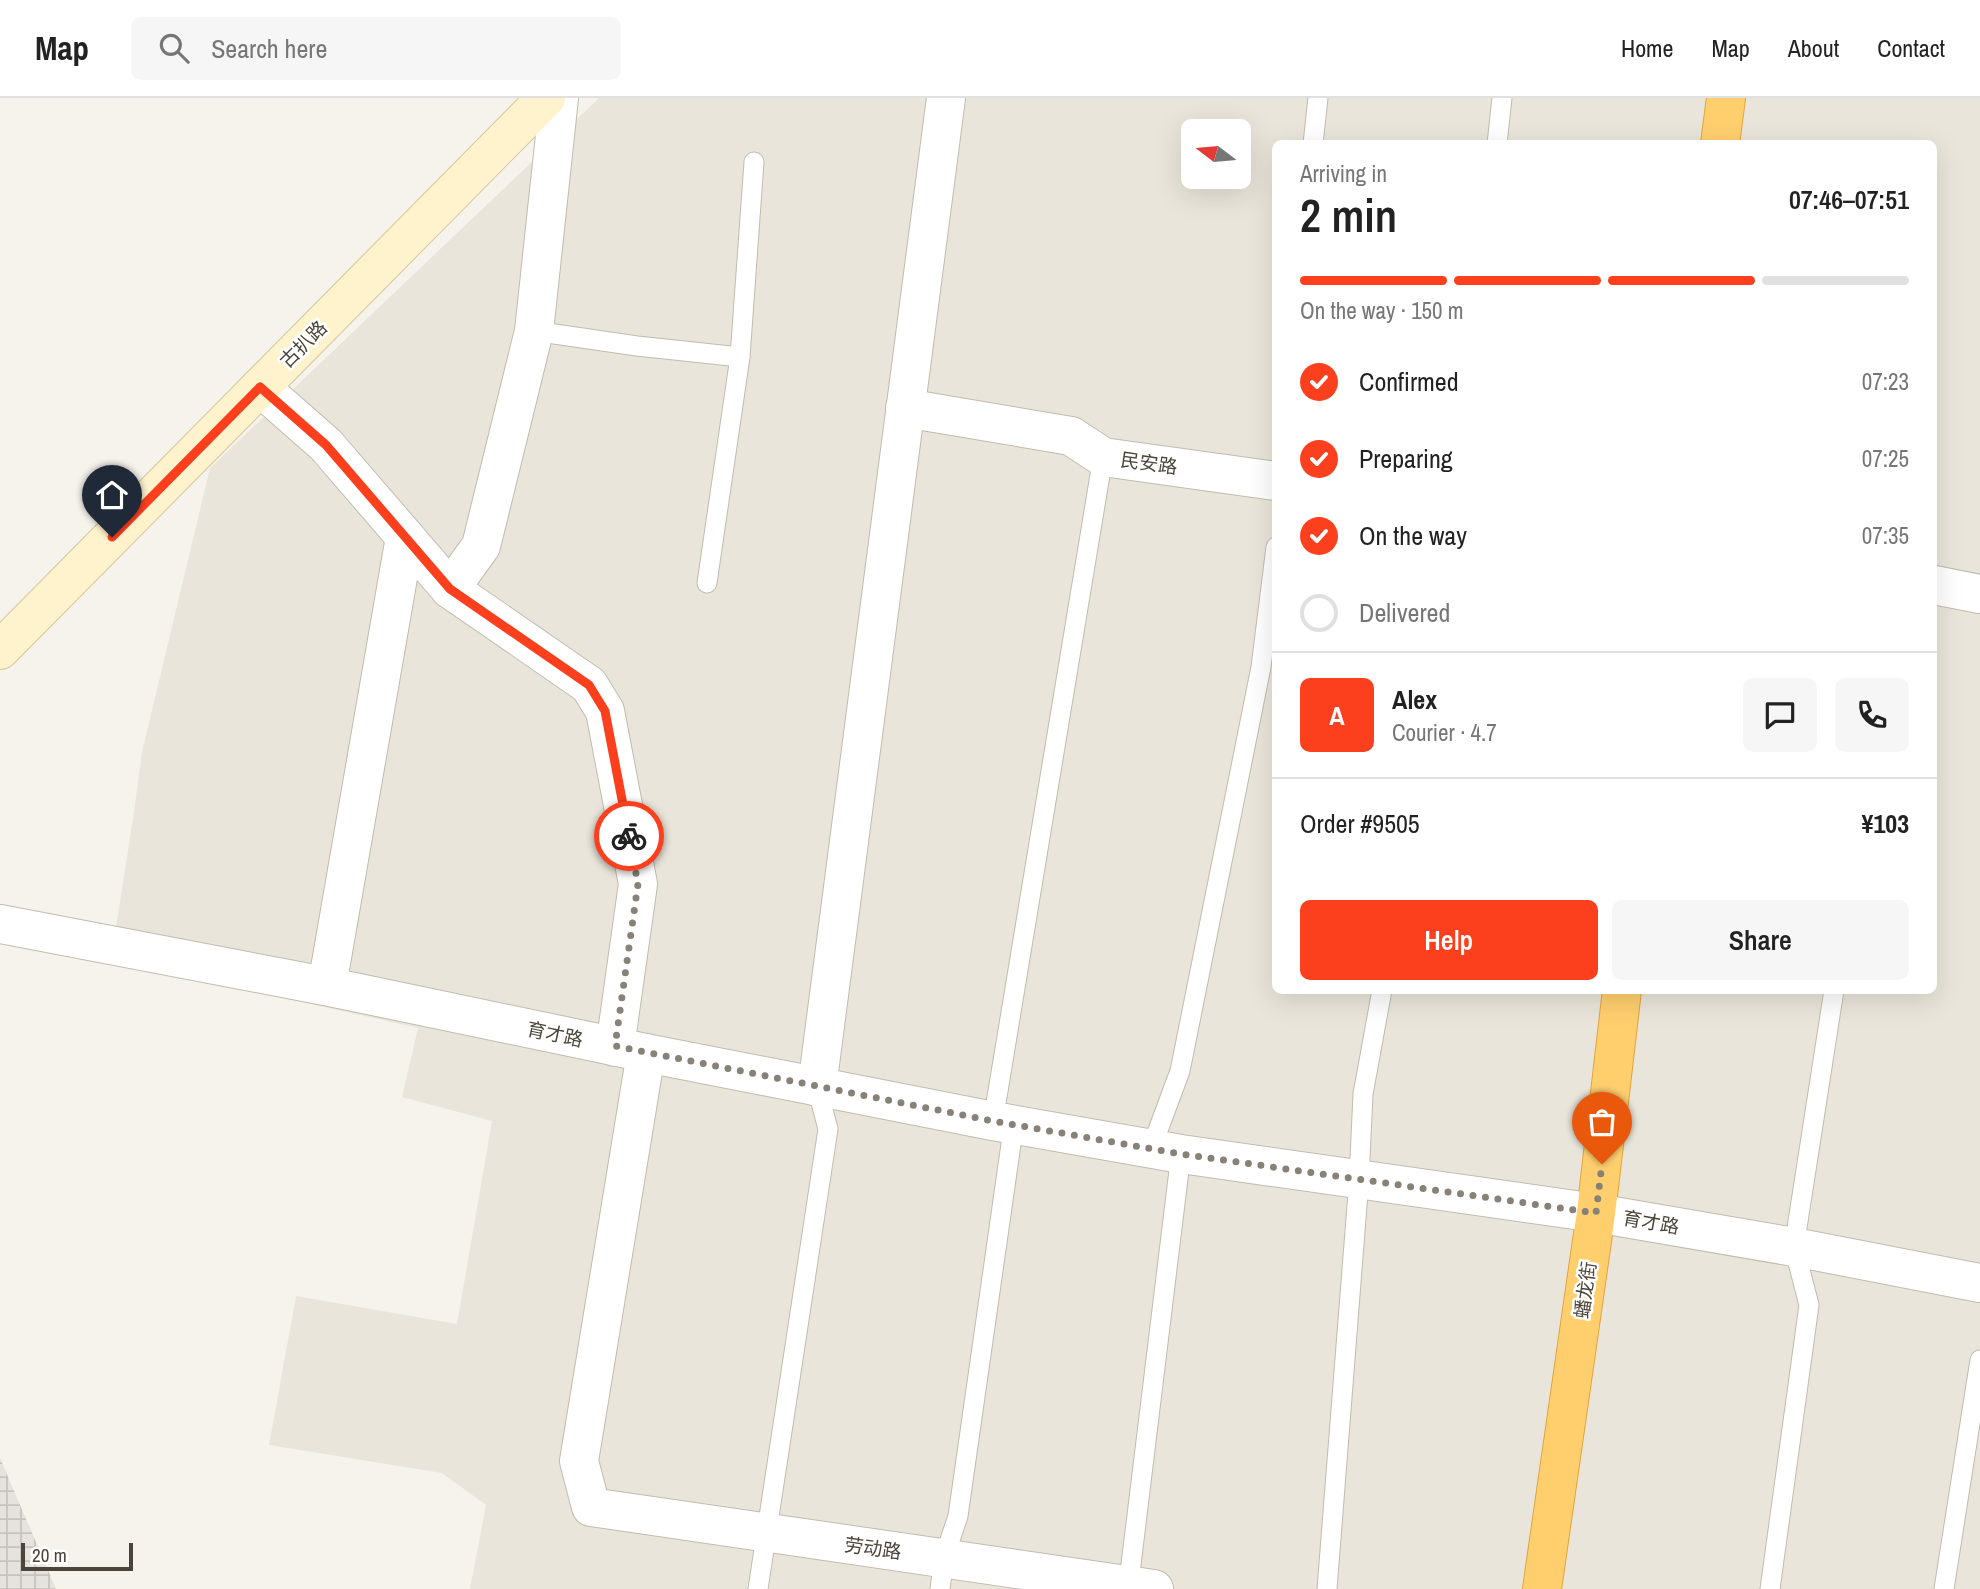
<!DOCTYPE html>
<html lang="en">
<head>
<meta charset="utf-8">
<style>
	body { margin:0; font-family:"Archivo Narrow","Noto Sans SC",sans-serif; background:#f6f6f6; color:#222; height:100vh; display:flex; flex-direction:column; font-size:26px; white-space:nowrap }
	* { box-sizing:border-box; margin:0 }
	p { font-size:23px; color:#767676 }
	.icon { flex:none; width:38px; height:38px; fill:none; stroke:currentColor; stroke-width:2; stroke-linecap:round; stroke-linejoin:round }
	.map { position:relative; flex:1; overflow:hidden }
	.side { position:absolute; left:1272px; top:42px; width:665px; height:854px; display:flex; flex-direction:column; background:#fff; border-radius:10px; box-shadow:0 7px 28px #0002 }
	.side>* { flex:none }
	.needle { width:46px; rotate:286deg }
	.buttons { position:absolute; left:1181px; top:21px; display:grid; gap:14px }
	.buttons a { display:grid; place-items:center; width:70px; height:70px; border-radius:10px; background:#fff; box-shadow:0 7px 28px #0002; font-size:35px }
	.scale { position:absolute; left:21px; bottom:18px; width:112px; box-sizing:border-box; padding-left:7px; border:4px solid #4b4439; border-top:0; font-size:19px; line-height:24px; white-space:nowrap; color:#4b4439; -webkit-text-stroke:5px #fff; paint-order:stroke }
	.pin { position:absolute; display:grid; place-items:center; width:60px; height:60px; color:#fff; margin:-72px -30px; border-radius:50% 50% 50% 0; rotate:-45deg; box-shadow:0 0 7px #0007 }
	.pin .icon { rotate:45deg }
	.courier { position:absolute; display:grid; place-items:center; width:70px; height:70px; margin:-35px; border:5px solid #fc3f1d; border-radius:50%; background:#fff; color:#222; box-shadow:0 2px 9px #0007 }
	.headline em { font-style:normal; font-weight:600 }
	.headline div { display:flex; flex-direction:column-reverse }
	.headline { display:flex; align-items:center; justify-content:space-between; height:119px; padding:0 28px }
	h1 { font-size:46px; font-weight:600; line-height:52px }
	.bar { display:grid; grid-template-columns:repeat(4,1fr); gap:10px 7px; align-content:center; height:84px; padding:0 28px }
	.bar i { height:9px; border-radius:5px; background:#e0e0e0 }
	.bar .active { background:#fc3f1d }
	.bar p { grid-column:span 4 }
	.line { display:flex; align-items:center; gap:18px; padding:0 28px; border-top:2px solid #e0e0e0 }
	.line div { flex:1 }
	.round { display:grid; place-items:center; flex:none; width:74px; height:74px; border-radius:10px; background:#f6f6f6 }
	ol { padding:0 28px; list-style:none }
	li { display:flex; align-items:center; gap:21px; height:77px }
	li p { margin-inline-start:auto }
	li .icon { padding:7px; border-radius:50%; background:#fc3f1d; color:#fff; stroke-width:4 }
	li:last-child { color:#767676 }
	li i { width:38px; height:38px; border:4px solid #e0e0e0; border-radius:50% }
	.primary-button { display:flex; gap:14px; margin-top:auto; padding:14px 28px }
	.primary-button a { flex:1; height:80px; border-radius:10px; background:#fc3f1d; color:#fff; font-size:28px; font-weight:600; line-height:80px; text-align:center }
	.primary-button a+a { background:#f6f6f6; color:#222 }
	header { display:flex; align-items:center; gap:42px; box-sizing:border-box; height:98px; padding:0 35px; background:#fff; border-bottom:2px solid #e0e0e0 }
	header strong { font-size:33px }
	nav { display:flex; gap:38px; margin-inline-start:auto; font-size:24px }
	.search { width:490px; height:63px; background:#f6f6f6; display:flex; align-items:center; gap:18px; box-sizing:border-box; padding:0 24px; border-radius:10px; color:#767676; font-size:26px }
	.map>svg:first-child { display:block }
	.residential { fill:#eae5da; fill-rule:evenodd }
	.industrial { fill:url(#industrial-grid) }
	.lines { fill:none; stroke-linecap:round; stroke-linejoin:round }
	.lane-casing { stroke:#c2bbae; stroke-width:21 }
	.street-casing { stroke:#c2bbae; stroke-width:40 }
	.secondary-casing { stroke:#d6c79b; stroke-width:40 }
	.highway-casing { stroke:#e0a43c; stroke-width:40 }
	.lane { stroke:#fff; stroke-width:19 }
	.street { stroke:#fff; stroke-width:38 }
	.secondary { stroke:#fff3cd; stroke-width:38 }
	.highway { stroke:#ffcf6e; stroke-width:38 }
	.done { stroke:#878178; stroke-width:7; stroke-dasharray:0 12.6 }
	.route { stroke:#fc3f1d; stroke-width:9 }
	.labels { text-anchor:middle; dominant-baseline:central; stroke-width:5; stroke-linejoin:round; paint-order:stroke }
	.street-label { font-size:19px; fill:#4b4439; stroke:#fff }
</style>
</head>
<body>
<header>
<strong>Map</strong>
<div class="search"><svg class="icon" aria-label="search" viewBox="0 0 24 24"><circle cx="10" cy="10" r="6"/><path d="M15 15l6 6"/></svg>Search here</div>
<nav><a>Home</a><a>Map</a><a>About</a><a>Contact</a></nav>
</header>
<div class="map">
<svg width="1980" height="1491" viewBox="0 0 1980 1491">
	<defs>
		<pattern id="industrial-grid" width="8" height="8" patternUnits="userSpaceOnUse" patternTransform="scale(1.75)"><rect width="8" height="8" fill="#e6e2dd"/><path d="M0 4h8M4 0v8" fill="none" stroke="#c7c3be"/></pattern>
	</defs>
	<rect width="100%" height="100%" fill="#f6f3ec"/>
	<path class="residential" d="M599,0H1980V1491H470L486,1407L442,1375L269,1347L296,1198L457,1226L492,1023L402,999L418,930L111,861L133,721L142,654L210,370ZM1194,33H1239V79H1194ZM1276,46H1934V892H1276Z"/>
	<polygon class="industrial" points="0,1360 56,1491 0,1491"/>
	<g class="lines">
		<g class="lane-casing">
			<g id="lane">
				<polyline points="1313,46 1318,0"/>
				<polyline points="1497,46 1502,0"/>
				<polyline points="534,233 637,248 740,259"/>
				<polyline points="707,485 740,259 754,64"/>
				<polyline points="993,1023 1103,359"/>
				<polyline points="1151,1051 1180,973 1261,569 1276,449"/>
				<polyline points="758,1491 828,1031 817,989"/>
				<polyline points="940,1491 944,1460 958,1418 1014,1025"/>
				<polyline points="1128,1491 1181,1056"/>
				<polyline points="1327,1491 1359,1082 1363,996 1382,892"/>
				<polyline points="1770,1491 1809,1207 1794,1149 1834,892"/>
				<polyline points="1944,1491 1980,1262"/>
			</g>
		</g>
		<g class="street-casing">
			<g id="street">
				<polyline points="260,289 326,347 450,491 589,587 605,613 638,786 615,949"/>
				<polyline points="905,310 1071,338 1103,359 1276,383"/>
				<polyline points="1934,487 1980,496"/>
				<polyline points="450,491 481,448 534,233 559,0"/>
				<polyline points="0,826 330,889 646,955 993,1023 1181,1056 1596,1115 1794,1149 1980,1185"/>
				<polyline points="327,888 405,439"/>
				<polyline points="646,955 579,1363 591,1409 1154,1491"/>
				<polyline points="817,989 946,0"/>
			</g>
		</g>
		<g class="secondary-casing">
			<polyline id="secondary" points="0,552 546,0"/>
		</g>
		<g class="highway-casing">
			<g id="highway">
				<polyline points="1720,46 1726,0"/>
				<polyline points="1542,1491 1596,1115 1622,892"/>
			</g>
		</g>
		<use href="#lane" class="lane"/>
		<use href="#street" class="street"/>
		<use href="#secondary" class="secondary"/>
		<use href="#highway" class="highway"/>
	</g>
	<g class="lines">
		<polyline class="done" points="629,738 638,786 615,948 993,1023 1181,1056 1596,1115 1602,1066"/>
		<polyline class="route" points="112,439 260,289 326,347 450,491 589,587 605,613 629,738"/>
	</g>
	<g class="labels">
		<g class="street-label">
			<text transform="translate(303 246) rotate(-45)">古扒路</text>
			<text transform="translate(1149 365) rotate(8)">民安路</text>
			<text transform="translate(555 936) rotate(12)">育才路</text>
			<text transform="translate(1651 1124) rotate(10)">育才路</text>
			<text transform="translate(1585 1192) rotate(-82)">蟠龙街</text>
			<text transform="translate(873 1450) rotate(8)">劳动路</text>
		</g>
	</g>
</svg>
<div class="buttons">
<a><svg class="needle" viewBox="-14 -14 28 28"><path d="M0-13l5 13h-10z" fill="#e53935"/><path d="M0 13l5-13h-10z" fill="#767676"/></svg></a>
</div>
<div class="scale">20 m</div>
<div class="pin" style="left:1602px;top:1066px;background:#ea580c"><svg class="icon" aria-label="bag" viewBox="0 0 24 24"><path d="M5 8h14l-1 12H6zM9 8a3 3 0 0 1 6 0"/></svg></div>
<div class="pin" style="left:112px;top:439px;background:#1f2937"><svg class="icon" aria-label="home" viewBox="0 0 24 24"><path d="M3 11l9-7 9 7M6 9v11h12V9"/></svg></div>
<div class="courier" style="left:629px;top:738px"><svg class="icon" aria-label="bike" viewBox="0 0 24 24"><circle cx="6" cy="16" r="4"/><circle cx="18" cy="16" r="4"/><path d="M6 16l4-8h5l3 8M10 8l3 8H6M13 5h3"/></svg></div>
<section class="side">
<div class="headline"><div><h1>2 min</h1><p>Arriving in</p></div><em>07:46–07:51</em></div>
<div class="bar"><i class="active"></i><i class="active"></i><i class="active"></i><i></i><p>On the way · 150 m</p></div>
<ol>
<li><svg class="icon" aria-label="check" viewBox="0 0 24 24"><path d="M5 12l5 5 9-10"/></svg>Confirmed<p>07:23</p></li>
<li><svg class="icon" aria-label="check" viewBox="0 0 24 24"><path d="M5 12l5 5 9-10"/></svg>Preparing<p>07:25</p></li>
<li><svg class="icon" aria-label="check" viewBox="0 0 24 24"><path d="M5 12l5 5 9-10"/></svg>On the way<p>07:35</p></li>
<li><i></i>Delivered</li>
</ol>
<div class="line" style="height:126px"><b class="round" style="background:#fc3f1d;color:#fff">A</b><div><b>Alex</b><p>Courier · 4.7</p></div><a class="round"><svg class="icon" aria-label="chat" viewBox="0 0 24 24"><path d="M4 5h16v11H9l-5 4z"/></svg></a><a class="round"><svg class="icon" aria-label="phone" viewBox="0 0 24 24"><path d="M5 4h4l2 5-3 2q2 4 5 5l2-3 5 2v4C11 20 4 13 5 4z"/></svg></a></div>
<div class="line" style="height:91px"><div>Order #9505</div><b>¥103</b></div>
<div class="primary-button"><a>Help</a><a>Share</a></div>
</section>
</div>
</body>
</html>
